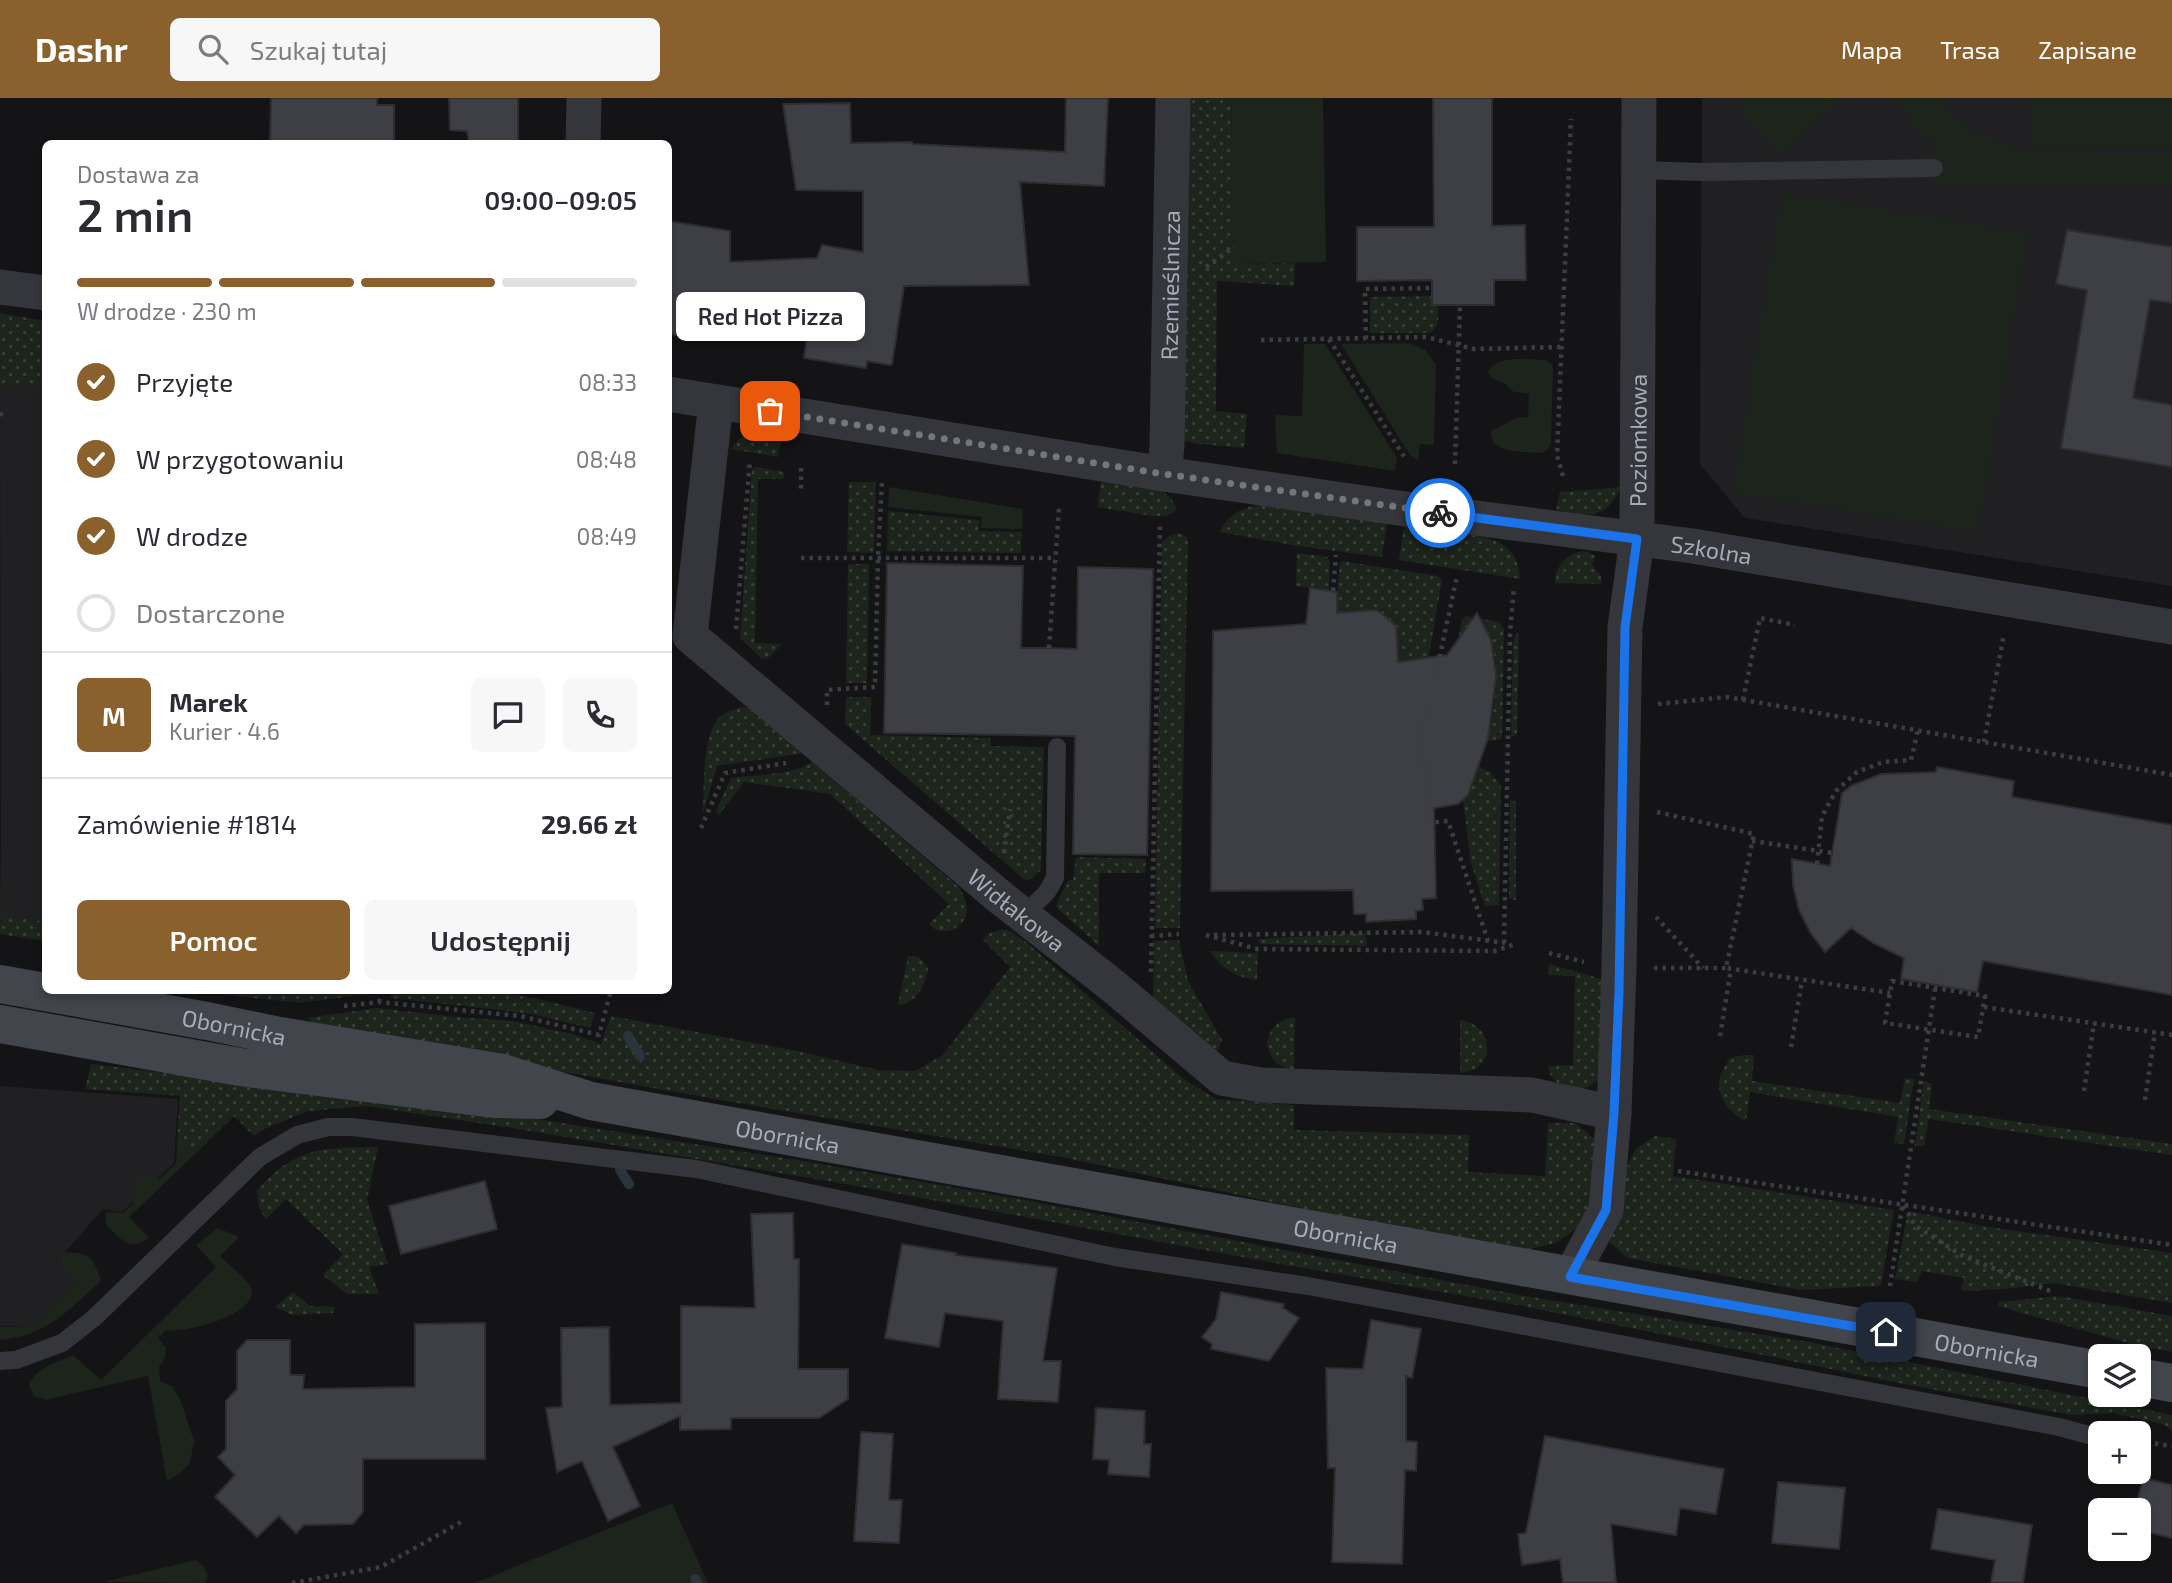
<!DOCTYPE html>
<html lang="pl">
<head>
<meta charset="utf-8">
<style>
	body { margin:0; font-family:"Exo 2",sans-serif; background:#f7f7f7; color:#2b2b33; height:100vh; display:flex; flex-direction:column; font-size:26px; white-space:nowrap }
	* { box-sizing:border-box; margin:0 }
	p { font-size:23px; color:#7c7c81 }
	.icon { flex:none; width:38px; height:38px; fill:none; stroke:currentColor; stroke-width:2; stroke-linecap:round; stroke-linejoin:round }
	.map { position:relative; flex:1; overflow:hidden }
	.drawer { position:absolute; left:42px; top:42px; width:630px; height:854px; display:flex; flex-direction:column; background:#fff; border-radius:10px; box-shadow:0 4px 10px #0003 }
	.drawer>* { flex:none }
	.buttons { position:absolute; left:2088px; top:1246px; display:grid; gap:14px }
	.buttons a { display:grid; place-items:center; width:63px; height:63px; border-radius:10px; background:#fff; box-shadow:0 4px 10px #0003; font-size:35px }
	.pin { position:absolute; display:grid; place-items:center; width:60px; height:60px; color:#fff; margin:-30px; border-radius:14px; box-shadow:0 4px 10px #0006 }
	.courier { position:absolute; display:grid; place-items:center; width:70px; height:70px; margin:-35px; border:5px solid #1a73e8; border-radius:50%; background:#fff; color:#222; box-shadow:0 2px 9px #0007 }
	.bubble { position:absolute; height:49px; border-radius:10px; background:#fff; box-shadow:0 4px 10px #0003; font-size:23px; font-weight:600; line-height:49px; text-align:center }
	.head em { font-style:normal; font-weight:600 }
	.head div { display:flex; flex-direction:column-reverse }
	.head { display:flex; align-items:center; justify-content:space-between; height:119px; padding:0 35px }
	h1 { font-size:46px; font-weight:600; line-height:52px }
	.bar { display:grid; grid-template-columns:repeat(4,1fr); gap:10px 7px; align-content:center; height:84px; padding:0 35px }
	.bar i { height:9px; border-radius:5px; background:#e1e1e2 }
	.bar .current { background:#8a602c }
	.bar p { grid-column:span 4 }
	.line { display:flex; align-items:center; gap:18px; padding:0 35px; border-top:2px solid #e1e1e2 }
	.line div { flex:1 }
	.round { display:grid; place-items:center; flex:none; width:74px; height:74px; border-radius:10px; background:#f7f7f7 }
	ol { padding:0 35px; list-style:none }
	li { display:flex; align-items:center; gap:21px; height:77px }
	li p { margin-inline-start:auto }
	li .icon { padding:7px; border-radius:50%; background:#8a602c; color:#fff; stroke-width:4 }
	li:last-child { color:#7c7c81 }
	li i { width:38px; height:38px; border:4px solid #e1e1e2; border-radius:50% }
	.primary-button { display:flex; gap:14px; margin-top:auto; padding:14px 35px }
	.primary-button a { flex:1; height:80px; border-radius:10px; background:#8a602c; color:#fff; font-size:28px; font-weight:600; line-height:80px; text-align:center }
	.primary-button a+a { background:#f7f7f7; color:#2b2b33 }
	header { display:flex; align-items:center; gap:42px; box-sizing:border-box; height:98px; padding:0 35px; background:#8a602c; color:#fff }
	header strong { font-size:33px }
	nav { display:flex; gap:38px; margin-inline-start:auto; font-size:24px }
	.search { width:490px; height:63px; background:#f7f7f7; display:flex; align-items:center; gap:18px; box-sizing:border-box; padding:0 24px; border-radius:10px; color:#7c7c81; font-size:26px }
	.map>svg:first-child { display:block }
	.built { fill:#202023 }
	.grass { fill:url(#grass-dots) }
	.green { fill:#1c241c }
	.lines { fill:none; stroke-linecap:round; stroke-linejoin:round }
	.stream { stroke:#29353b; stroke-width:10 }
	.building { fill:#3e3f44; stroke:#2e2e32; stroke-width:2 }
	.path { stroke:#3b3d42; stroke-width:4.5; stroke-dasharray:3.5 5; stroke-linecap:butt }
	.lane { stroke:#35363b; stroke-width:18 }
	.street { stroke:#35363b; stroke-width:35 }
	.secondary { stroke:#42454c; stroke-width:38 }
	.done { stroke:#72777f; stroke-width:7; stroke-dasharray:0 12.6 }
	.route { stroke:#1a73e8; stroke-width:9 }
	.labels { text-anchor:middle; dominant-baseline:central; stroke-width:5; stroke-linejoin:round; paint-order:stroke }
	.street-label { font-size:23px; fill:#a4acb8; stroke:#0f0f11 }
</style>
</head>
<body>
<header>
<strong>Dashr</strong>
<div class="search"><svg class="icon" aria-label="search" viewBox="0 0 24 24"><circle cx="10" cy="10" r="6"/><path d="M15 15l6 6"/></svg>Szukaj tutaj</div>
<nav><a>Mapa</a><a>Trasa</a><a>Zapisane</a></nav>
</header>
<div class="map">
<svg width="2172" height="1485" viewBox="0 0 2172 1485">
	<defs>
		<pattern id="grass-dots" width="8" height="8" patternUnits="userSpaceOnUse" patternTransform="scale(1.75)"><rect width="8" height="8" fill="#1c241c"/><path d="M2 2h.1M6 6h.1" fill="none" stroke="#3a413b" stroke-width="1.8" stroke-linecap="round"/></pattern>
	</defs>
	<rect width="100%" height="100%" fill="#141416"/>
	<g class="built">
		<polygon points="1702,0 2172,0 2172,488 1745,420 1700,366"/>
		<polygon points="15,287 45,290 45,824 1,816 0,290"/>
		<polygon points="0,988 178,1001 174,1065 122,1114 103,1111 57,1163 76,1183 34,1228 0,1228"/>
	</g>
	<g class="grass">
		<polygon points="1183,0 1231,0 1235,166 1295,165 1294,188 1217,183 1216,313 1247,316 1244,350 1192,345 1181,342"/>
		<path d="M1432,198V207H1438C1438,219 1441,229 1429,235H1370V199Z"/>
		<polygon points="0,215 45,223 45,290 15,287 0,290"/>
		<path d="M762,330L782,332L778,359L731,351C738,340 749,333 762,330Z"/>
		<polygon points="757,369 784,374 784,381 758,381 755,545 782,546 767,561 761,560 740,540 752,371"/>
		<polygon points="1101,383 1161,393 1171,400 1177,412 1166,418 1152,418 1097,409"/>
		<polygon points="849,384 876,384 874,455 847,454"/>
		<path d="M1621,389C1605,423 1588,418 1556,412L1560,394Z"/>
		<path d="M1257,407L1387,424L1382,459L1298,448L1220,434C1226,418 1241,410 1257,407Z"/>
		<polygon points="888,413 979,422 979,433 1022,434 1021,455 887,453"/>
		<path d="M1404,428C1421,430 1438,433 1455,435C1486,439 1518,440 1520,481L1399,462Z"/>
		<polygon points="1178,435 1186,438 1188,444 1180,830 1155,830 1162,444 1169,438"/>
		<path d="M1584,453L1595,457L1592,467L1601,478L1602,486L1555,485C1555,468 1567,455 1584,453Z"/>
		<polygon points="1297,455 1327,459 1330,463 1329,493 1296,488"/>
		<polygon points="1342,463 1438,478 1442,482 1427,569 1398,566 1396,526 1393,526 1377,513 1354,515 1338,535 1337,494 1340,465"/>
		<polygon points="848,466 869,466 867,585 846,585"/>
		<path d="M1466,518L1499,524L1504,531L1502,641L1488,643C1494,610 1506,556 1482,528L1458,543L1462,521Z"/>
		<polygon points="1517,535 1519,535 1517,636 1511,640 1513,542"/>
		<polygon points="846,599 871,599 870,637 990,640 991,648 1044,649 1041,772 1032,780 1026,783 845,626"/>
		<path d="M741,609H752L803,655L717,668L703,716C704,691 702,642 717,622C722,615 733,612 741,609Z"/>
		<path d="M812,664L960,790C963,796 967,805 967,812C966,831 941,841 929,826L949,806L830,696L744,684L719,717L716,713L731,680C753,677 795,677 812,664Z"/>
		<polygon points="1479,669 1490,674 1501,688 1499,807 1485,808 1471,765 1463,702 1468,697"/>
		<polygon points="1510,702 1515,703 1516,706 1516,802 1511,802 1509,799"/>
		<polygon points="0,740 1,816 45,824 45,843 0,836"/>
		<polygon points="1076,759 1146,761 1145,775 1099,775 1099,848 1056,809 1058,802 1069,782 1073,782"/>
		<polygon points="1003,831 1010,833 1026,844 1185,982 1216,1001 1294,1007 1294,1032 1469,1037 1468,1074 1545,1078 1548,1025 1575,1025 1601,1046 1588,1122 1556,1145 1525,1152 1356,1122 1067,1060 726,1003 319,930 307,920 377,910 457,919 513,923 572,936 601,946 611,918 797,953 878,972 915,973 943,957 1010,869 983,842 990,835"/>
		<polygon points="1366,835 1367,848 1259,846 1258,841"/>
		<polygon points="1179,842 1188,883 1222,942 1217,954 1153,908 1154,843"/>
		<path d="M1210,853L1258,855L1257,882C1236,879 1222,872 1210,853Z"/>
		<path d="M908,858L919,859L928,870C926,885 916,907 898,907Z"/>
		<path d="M1549,866L1605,882L1599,981L1584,992C1568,988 1550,988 1548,968L1573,967L1575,878L1548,877Z"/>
		<polygon points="212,893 374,893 374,895 301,905 244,899"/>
		<polygon points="392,893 478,892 525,898 595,915 590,930 531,916 501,912 390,900"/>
		<path d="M1295,919L1294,972C1278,970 1270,962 1267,945C1270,929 1279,922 1295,919Z"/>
		<path d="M1460,922C1496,927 1497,972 1460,975Z"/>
		<path d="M1744,957H1754L1752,983L1900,1005L1905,980L1914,981L1904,1046L1894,1045L1898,1019L1750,994L1746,1023C1733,1018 1719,1002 1719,987C1718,977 1725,969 1730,960Z"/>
		<polygon points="91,966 198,979 354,992 815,1065 1013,1100 1525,1198 1808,1244 2172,1317 2172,1333 2165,1327 2113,1315 2071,1317 1904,1286 1523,1208 1275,1165 840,1085 512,1030 367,1008 308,1013 262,1032 254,1038 234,1018 197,1054 177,1045 180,998 85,991"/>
		<polygon points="1924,983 1932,986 1929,1011 2172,1046 2172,1057 1929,1021 1924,1048 1915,1048"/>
		<polygon points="1655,1038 1676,1041 1673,1078 1894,1112 1881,1188 1801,1192 1628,1160 1609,1144 1625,1073 1636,1051"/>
		<path d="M378,1049L367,1102L388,1166L369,1169L379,1196H347L323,1177L343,1156L286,1101L266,1121L259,1110L257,1093C296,1048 322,1050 378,1049Z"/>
		<polygon points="1908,1113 1989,1129 2172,1155 2172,1205 2053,1185 2016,1190 1971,1193 1961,1192 1964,1180 1922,1173 1917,1184 1895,1181"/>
		<polygon points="293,1194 310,1208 335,1209 333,1215 292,1217 275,1209"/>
		<polygon points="2059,1198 2172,1218 2172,1254 2131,1246 1998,1208 1999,1204"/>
	</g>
	<g class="green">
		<polygon points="1231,0 1323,0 1326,164 1234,166"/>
		<polygon points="1746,0 1842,0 1781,57 1736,10"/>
		<path d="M1895,0H1935C1961,29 1990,45 2027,53L2172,56V89L1934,85V52H1940L1913,27Z"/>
		<polygon points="2032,0 2172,0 2172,51 2032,49"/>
		<polygon points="1782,95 2027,135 1978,434 1733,394"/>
		<polygon points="1410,245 1425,252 1436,266 1434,347 1420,346 1418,362 1410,357 1341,246"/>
		<polygon points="1304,246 1325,246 1397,360 1395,373 1277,355 1275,317 1302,318"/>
		<path d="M1545,262L1551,265L1553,271L1551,345L1547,352L1541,355C1524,353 1489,357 1491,333L1516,320L1528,319L1529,296L1514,294L1504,285L1491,280L1488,274C1497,256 1527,262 1545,262Z"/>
		<polygon points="889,389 1023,411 1022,431 981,430 982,419 888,409"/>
		<path d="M177,1045L197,1054L129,1119L149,1140C128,1155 122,1141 106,1127V1114L123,1115L133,1106L138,1077L159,1081L176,1066Z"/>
		<path d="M218,1130L239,1139L220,1158C227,1166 248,1181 251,1190C260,1217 183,1236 166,1232L158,1240L166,1250L165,1260L159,1269L160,1283L172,1288L181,1303L194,1343L190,1365L180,1375L167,1383L148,1278L45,1302L34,1298L29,1287C35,1270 58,1264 73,1257L101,1282L216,1169L196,1147Z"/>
		<path d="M65,1154C91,1155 93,1159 101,1183C67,1213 47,1238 0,1242V1229L34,1228L76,1183L57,1163Z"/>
		<polygon points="672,1405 708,1485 475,1485"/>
		<polygon points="196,1462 204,1469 208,1478 205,1485 103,1484"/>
	</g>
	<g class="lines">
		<g class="stream">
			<polyline points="628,938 640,958"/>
			<polyline points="620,1072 629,1086"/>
			<polyline points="695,1481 697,1485"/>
		</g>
	</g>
	<g class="building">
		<polygon points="271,0 377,0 377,7 394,7 394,46 270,46"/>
		<polygon points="449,0 518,0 518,46 469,46 467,33 450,32"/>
		<polygon points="1066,0 1108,0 1104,88 1020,84 1029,187 904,188 892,266 890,267 867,263 866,270 804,260 807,239 713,223 710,242 668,236 668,123 730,133 730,164 817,160 822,147 863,154 863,93 796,92 783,6 850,5 851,45 912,44 912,46 1065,54"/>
		<polygon points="1433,0 1492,0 1492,128 1525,127 1526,182 1494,182 1494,207 1432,207 1432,182 1357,183 1357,129 1434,129"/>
		<polygon points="2067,132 2172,149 2172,205 2150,202 2133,300 2172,307 2172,369 2061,350 2087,192 2056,186"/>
		<polygon points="887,465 1023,468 1021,550 1049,550 1077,551 1078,469 1153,471 1147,757 1073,756 1075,638 884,635"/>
		<polygon points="1310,490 1337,494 1337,515 1376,512 1381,515 1396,528 1398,564 1447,557 1477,515 1491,542 1496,578 1488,640 1468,697 1458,706 1434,710 1436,800 1422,801 1423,812 1416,813 1416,821 1366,824 1366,816 1354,816 1353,792 1211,793 1213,533 1306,526"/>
		<polygon points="1937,669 2014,683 2012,699 2172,727 2172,897 1983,863 1977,894 1901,881 1904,860 1873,845 1851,830 1825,854 1810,834 1799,812 1793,787 1792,761 1830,768 1842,695 1851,688 1881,676 1936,674"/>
		<polygon points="485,1083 497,1131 401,1156 389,1108"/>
		<polygon points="793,1115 794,1161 799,1161 798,1271 848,1271 848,1301 819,1320 731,1320 731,1331 680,1332 680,1318 613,1349 640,1408 608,1423 582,1363 557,1374 546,1310 562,1309 561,1230 609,1229 610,1307 681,1305 681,1208 755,1210 751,1116"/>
		<polygon points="902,1146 956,1155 955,1157 1057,1170 1043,1263 1061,1263 1058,1304 998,1301 1003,1223 945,1215 939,1249 885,1240"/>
		<polygon points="1221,1194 1284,1206 1283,1210 1299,1220 1269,1263 1211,1251 1212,1246 1202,1239 1216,1221"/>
		<polygon points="1371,1222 1421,1231 1412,1280 1406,1278 1406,1343 1417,1344 1416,1373 1405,1372 1402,1466 1332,1464 1335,1370 1328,1370 1326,1270 1363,1271"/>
		<polygon points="485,1225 485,1361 363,1361 363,1414 353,1426 304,1427 296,1435 279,1418 257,1439 215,1399 235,1377 218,1359 226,1351 226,1303 237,1291 237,1253 247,1242 290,1242 290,1277 304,1277 303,1291 415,1289 415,1226"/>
		<polygon points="1096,1310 1145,1313 1144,1346 1151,1346 1149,1379 1108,1376 1109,1362 1093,1361"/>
		<polygon points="861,1334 893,1336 889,1402 902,1402 899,1445 854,1443"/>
		<polygon points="1545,1338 1724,1371 1716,1416 1680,1410 1676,1437 1611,1426 1616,1485 1563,1485 1560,1461 1522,1467 1518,1436 1526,1435"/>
		<polygon points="2143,1380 2172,1387 2172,1440 2138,1432 2138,1400"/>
		<polygon points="1778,1384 1845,1390 1839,1451 1772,1445"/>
		<polygon points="1938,1411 2032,1427 2023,1485 1991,1485 1995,1462 1931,1451"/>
	</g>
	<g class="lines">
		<g class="path">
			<polyline points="1206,169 1234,149"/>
			<polyline points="1329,241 1405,360"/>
			<polyline points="1366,241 1365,191 1432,190"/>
			<polyline points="1261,242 1426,239 1474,251 1561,249"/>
			<polyline points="0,315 4,319"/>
			<polyline points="1455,366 1460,207"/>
			<polyline points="801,370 801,391"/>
			<polyline points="1563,378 1557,358 1571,21"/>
			<polyline points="801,460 1055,460"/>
			<polyline points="1333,493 1336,457"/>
			<polyline points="736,531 750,362"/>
			<polyline points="1049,550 1059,410"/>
			<polyline points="1436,576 1457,478"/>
			<polyline points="1743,602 1760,520 1795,527"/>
			<polyline points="1658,606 1727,599 2172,677"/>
			<polyline points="827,607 827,592 875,589 878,459 882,383"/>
			<polyline points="1428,607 1422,630 1427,725 1448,723 1488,843"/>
			<polyline points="1984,644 2004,536"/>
			<polyline points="1657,714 1754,736 1726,870 1890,895"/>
			<polyline points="701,730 725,675 786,665"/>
			<polyline points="1752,743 1846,757"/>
			<polyline points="1004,755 1010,711"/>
			<polyline points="1817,766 1822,718 1836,693 1857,674 1883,664 1911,662 1918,632"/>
			<polyline points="1656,819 1703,870"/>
			<polyline points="1206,837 1257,851 1495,853 1515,846"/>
			<polyline points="1214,837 1422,834 1505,845"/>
			<polyline points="1151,838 1179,836"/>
			<polyline points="1504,845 1510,536 1514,488"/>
			<polyline points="1549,855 1584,864"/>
			<polyline points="1654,870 1726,870"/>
			<polyline points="1151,874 1160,426"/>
			<polygon points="1892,883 1985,898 1978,939 1885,925"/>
			<polyline points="379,904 382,892"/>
			<polyline points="344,908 379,904 520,918 599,937 611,892"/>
			<polyline points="1984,909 2172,937"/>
			<polyline points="1720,938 1731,871"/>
			<polyline points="1791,949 1802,882"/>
			<polyline points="2084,993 2094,925"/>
			<polyline points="2145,1002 2155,934"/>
			<polyline points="1678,1073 2172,1147"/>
			<path d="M1903,1108C1909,1114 1910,1122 1917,1129L1963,1158L2050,1193"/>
			<polyline points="1890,1188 1938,871"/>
			<polyline points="2138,1343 2172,1348"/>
			<polyline points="292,1485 381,1469 461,1424"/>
		</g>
		<g class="lane">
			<polyline points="1639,72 1702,74 1934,70"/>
			<polyline points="1023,818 1047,794 1055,780 1057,649"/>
			<polyline points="0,1263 16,1262 62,1245 94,1220 260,1059 297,1037 328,1029 352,1029 696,1071 1115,1159 1308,1188 1477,1219 2059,1329 2096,1339"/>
		</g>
		<g class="street">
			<polyline points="583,46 584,0"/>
			<polyline points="0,189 46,195"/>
			<path id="s1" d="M668,296L1164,376L1398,410L1693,448L2172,529"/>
			<path id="s2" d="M716,304L690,538L1001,800L1113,888L1222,980L1260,987L1532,997L1614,1015"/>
			<path id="s3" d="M1164,376L1167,348L1173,0"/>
			<path id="s4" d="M1570,1179L1606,1112L1614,1015L1619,870L1625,529L1637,441L1639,0"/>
		</g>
		<g class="secondary">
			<path id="s5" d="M0,886L207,923L280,938L503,975L591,1003L2100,1272"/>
			<polyline points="0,926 240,969 494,1001 540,1002"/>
			<polyline points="2138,1279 2172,1285"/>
		</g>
	</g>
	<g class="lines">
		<polyline class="done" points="770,313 1164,376 1440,415"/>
		<polyline class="route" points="1440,415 1637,441 1625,529 1619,894 1614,1015 1606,1112 1570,1179 1886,1234"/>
	</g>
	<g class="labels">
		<g class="street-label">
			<text stroke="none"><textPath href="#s3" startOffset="189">Rzemieślnicza</textPath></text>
			<text stroke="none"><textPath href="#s4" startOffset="847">Poziomkowa</textPath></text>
			<text stroke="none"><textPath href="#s1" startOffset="1055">Szkolna</textPath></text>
			<text stroke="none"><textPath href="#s2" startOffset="662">Widłakowa</textPath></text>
			<text stroke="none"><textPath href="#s5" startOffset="238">Obornicka</textPath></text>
			<text stroke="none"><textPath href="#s5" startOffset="803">Obornicka</textPath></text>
			<text stroke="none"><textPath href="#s5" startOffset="1370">Obornicka</textPath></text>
			<text stroke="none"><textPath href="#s5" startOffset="2021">Obornicka</textPath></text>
		</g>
	</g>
</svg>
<div class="buttons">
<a><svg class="icon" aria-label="layers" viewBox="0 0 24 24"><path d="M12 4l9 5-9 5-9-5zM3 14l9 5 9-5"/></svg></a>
<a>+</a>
<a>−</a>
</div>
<div class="pin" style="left:770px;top:313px;background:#ea580c"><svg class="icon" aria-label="bag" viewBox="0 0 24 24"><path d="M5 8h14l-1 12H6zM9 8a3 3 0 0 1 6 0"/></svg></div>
<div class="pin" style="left:1886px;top:1234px;background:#1f2937"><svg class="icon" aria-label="home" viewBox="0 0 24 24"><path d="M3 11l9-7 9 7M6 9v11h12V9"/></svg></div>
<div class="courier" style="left:1440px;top:415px"><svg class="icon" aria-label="bike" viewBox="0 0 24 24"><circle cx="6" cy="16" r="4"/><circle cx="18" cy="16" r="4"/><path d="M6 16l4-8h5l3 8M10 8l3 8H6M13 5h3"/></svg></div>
<div class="bubble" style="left:676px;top:194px;width:189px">Red Hot Pizza</div>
<section class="drawer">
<div class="head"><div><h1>2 min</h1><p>Dostawa za</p></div><em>09:00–09:05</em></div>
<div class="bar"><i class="current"></i><i class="current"></i><i class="current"></i><i></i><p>W drodze · 230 m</p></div>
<ol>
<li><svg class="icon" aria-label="check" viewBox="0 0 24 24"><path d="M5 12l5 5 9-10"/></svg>Przyjęte<p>08:33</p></li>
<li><svg class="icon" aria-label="check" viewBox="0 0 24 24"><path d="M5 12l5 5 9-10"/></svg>W przygotowaniu<p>08:48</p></li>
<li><svg class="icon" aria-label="check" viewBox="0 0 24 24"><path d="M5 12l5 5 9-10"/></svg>W drodze<p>08:49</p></li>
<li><i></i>Dostarczone</li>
</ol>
<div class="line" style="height:126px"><b class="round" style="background:#8a602c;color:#fff">M</b><div><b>Marek</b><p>Kurier · 4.6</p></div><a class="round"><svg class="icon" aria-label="chat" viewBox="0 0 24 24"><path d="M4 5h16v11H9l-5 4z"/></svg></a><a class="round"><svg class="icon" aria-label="phone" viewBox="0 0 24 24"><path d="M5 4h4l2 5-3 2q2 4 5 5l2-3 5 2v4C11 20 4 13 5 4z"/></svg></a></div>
<div class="line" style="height:91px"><div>Zamówienie #1814</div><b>29.66 zł</b></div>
<div class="primary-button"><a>Pomoc</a><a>Udostępnij</a></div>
</section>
</div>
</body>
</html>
